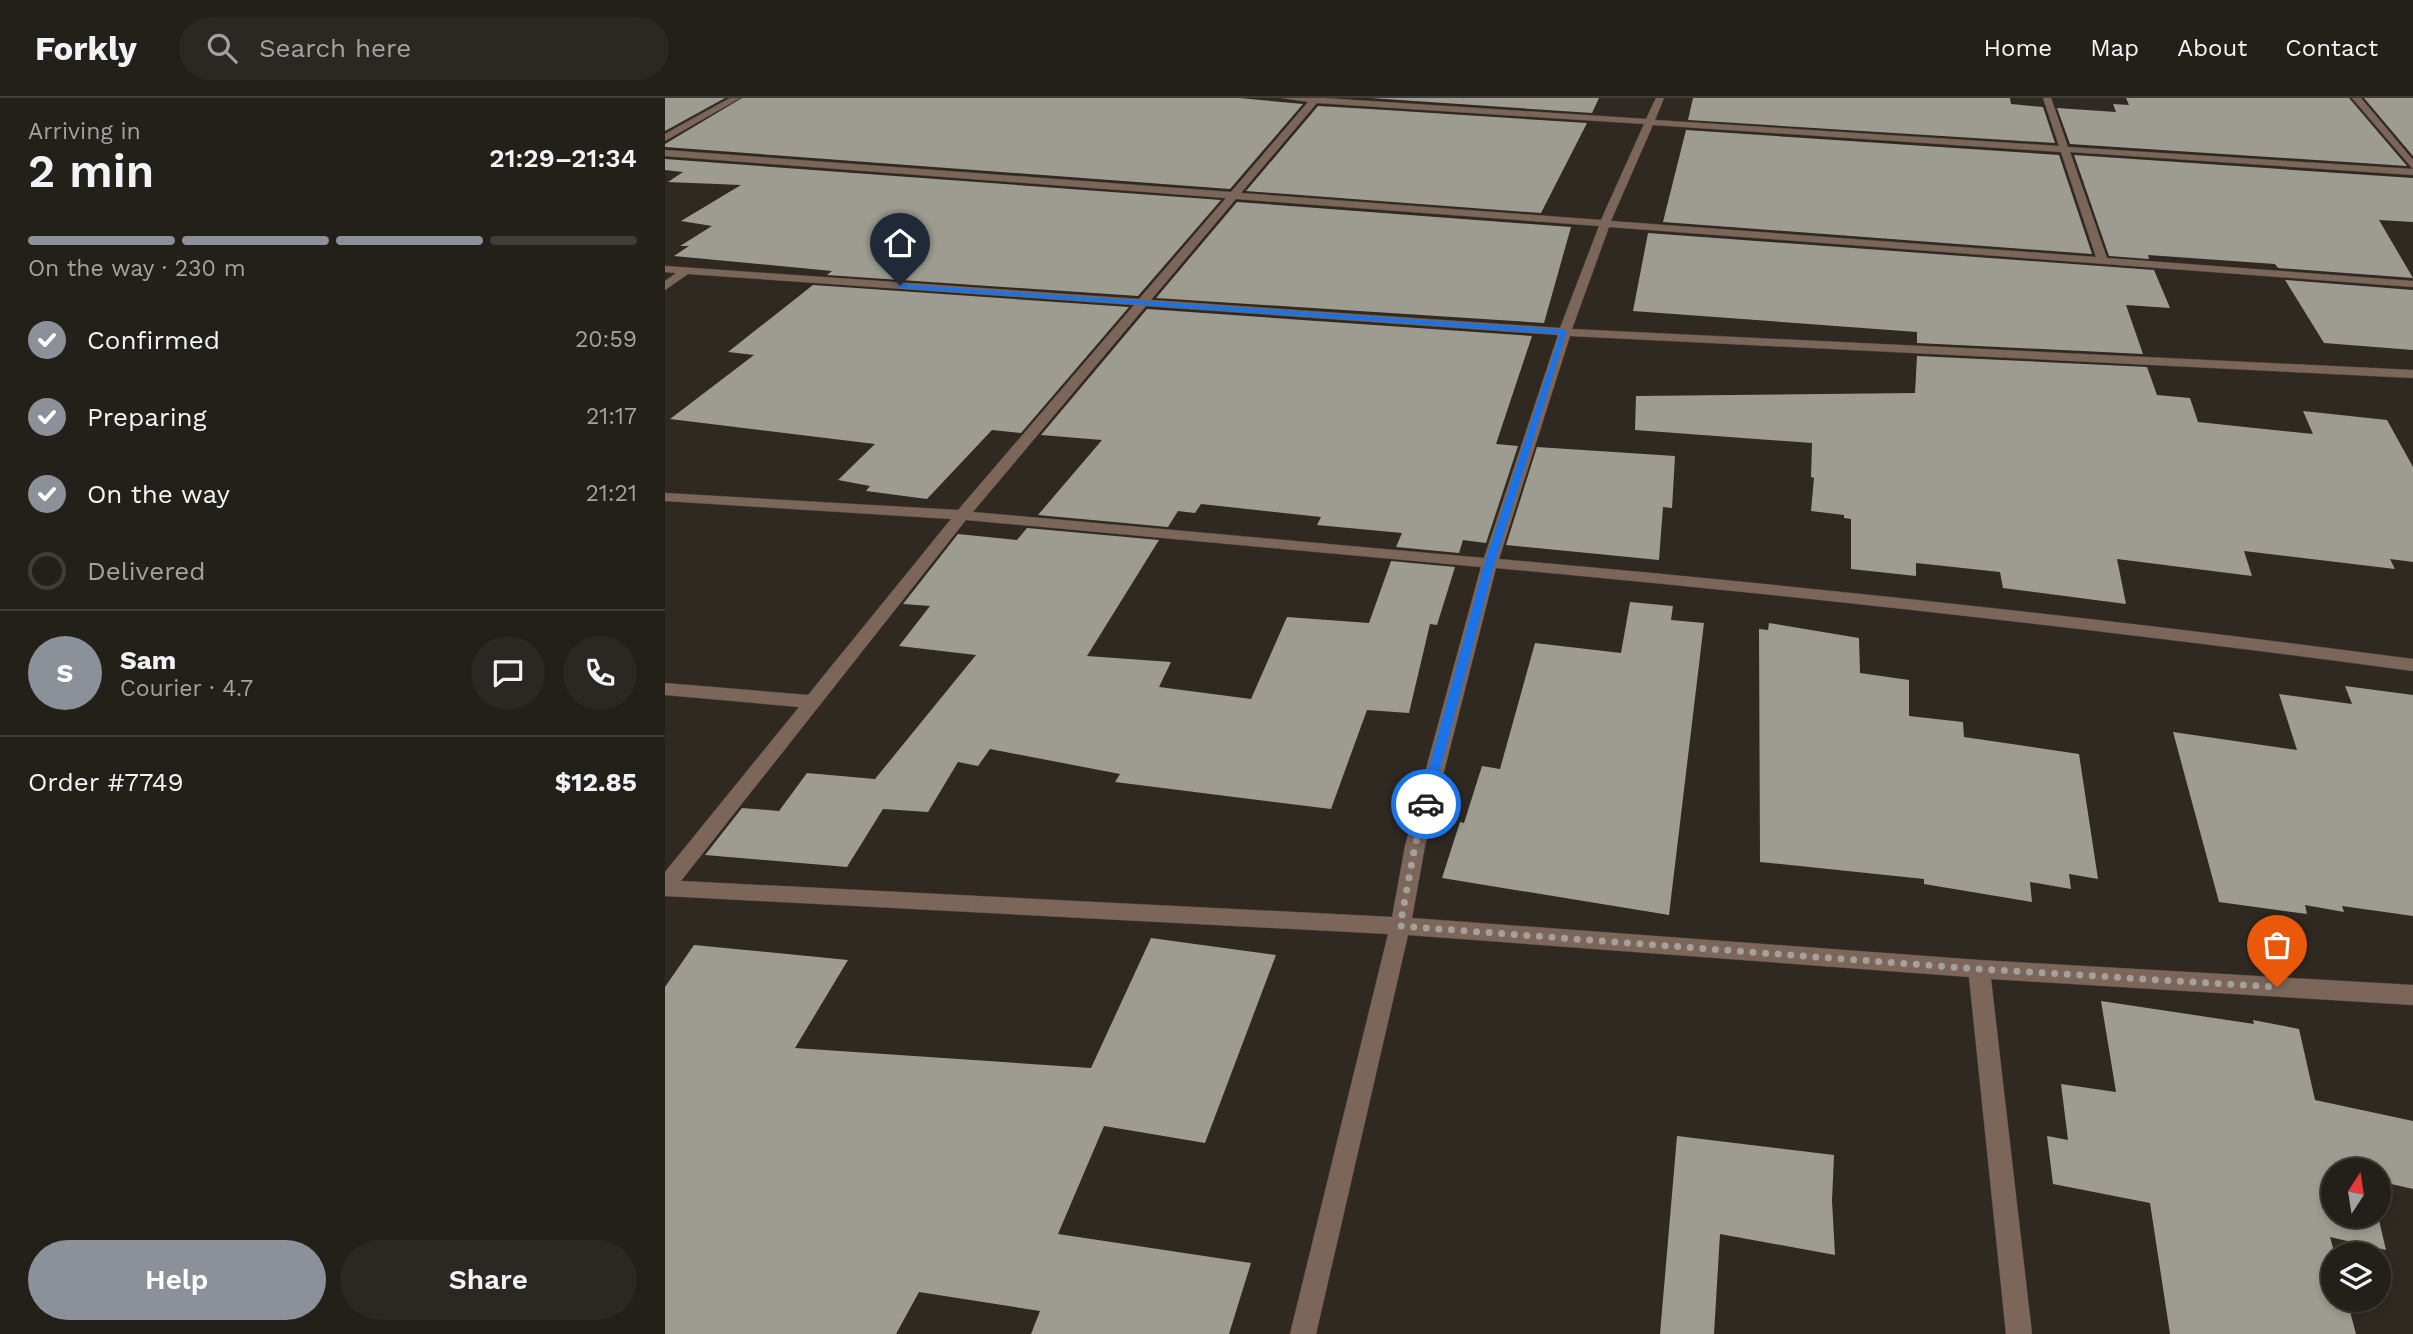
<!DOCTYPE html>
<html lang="en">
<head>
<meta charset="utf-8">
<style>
	body { margin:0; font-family:"Work Sans",sans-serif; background:#2b2722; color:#f1f3f6; height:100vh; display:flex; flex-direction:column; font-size:26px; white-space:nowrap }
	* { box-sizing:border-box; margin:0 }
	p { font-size:23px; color:#a3a2a2 }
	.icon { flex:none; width:38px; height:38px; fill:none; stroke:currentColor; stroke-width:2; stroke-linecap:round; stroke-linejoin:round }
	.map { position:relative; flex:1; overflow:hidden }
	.sheet { display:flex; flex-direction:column; background:#231f19; width:665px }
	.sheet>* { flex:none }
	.needle { width:46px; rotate:12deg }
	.buttons { position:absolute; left:1656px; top:1060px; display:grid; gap:14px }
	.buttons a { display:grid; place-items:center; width:70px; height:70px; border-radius:50%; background:#231f19; box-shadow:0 4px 10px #0003,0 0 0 2px #403d38; font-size:35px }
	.pin { position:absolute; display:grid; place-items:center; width:60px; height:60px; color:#fff; margin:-72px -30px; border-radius:50% 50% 50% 0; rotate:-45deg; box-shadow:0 0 7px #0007 }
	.pin .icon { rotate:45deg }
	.courier { position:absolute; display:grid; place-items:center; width:70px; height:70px; margin:-35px; border:5px solid #1a73e8; border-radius:50%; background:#fff; color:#222; box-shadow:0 2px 9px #0007 }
	.head em { font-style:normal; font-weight:600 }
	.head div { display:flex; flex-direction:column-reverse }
	.head { display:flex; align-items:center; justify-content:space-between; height:119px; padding:0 28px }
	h1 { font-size:46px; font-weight:600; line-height:52px }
	.bar { display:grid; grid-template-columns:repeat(4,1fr); gap:10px 7px; align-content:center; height:84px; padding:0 28px }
	.bar i { height:9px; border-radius:5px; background:#403d38 }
	.bar .current { background:#8c9099 }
	.bar p { grid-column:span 4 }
	.line { display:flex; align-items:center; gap:18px; padding:0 28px; border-top:2px solid #403d38 }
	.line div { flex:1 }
	.round { display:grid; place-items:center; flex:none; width:74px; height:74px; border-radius:37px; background:#2b2722 }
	ol { padding:0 28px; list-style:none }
	li { display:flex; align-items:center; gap:21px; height:77px }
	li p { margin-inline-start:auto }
	li .icon { padding:7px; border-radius:50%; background:#8c9099; color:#fff; stroke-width:4 }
	li:last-child { color:#a3a2a2 }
	li i { width:38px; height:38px; border:4px solid #403d38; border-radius:50% }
	.primary-button { display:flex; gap:14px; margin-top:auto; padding:14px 28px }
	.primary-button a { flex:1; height:80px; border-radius:42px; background:#8c9099; color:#fff; font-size:28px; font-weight:600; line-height:80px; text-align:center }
	.primary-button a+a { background:#2b2722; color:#f1f3f6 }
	header { display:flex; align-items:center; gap:42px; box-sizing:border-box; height:98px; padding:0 35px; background:#231f19; border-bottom:2px solid #403d38 }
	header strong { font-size:33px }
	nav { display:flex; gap:38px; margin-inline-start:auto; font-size:24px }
	.search { width:490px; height:63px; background:#2b2722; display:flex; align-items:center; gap:18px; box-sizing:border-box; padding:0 24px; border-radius:38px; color:#a3a2a2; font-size:26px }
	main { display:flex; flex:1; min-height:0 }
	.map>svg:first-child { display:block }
	.building { fill:#9e9c90 }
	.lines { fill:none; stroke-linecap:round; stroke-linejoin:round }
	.street-casing { stroke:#4c463f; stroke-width:1 }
	.street { fill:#7b6659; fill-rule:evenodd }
	.route { fill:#1a73e8 }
	.done { stroke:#a5a099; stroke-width:7; stroke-dasharray:0 12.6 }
</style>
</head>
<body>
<header>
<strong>Forkly</strong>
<div class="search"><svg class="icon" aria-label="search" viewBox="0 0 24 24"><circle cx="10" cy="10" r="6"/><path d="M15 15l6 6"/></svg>Search here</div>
<nav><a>Home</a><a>Map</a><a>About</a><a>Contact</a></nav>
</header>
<main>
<section class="sheet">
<div class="head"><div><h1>2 min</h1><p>Arriving in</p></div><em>21:29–21:34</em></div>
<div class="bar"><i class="current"></i><i class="current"></i><i class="current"></i><i></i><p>On the way · 230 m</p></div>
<ol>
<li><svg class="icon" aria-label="check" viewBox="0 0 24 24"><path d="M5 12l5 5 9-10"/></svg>Confirmed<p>20:59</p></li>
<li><svg class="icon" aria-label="check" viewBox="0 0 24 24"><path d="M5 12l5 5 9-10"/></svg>Preparing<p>21:17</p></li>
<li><svg class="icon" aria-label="check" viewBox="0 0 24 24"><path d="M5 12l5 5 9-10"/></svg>On the way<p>21:21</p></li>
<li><i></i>Delivered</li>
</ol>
<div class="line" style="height:126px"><b class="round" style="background:#8c9099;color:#fff">S</b><div><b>Sam</b><p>Courier · 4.7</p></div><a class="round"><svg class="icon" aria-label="chat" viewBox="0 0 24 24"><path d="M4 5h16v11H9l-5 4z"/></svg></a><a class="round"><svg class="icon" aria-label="phone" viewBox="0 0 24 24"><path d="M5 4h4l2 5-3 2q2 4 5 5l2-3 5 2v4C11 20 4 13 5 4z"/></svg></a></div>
<div class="line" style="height:91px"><div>Order #7749</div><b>$12.85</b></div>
<div class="primary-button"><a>Help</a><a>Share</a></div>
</section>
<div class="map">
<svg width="1748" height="1236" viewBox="0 0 1748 1236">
	<rect width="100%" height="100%" fill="#2f2921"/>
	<g class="building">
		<polygon points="0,0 60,0 0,33"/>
		<polygon points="77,0 574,0 638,6 565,91 0,49 0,46"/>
		<polygon points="705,0 934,0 927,15"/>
		<polygon points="1028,0 1345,0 1346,6 1378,9 1390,45 1023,22"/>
		<polygon points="1461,0 1684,0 1742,68 1405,46 1392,10 1451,14 1448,6 1464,7"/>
		<polygon points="1699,0 1748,0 1748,58"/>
		<polygon points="653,8 705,11 922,25 876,115 581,93"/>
		<polygon points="1021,32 1394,57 1427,156 998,124"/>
		<polygon points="1409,57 1748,80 1748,124 1714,122 1748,180 1613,170 1610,166 1483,157 1484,161 1444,158"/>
		<polygon points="0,61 556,102 473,198 162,177 167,173 9,158 24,148 15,148 47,128 16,123 76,87 3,84 18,74 0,72"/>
		<polygon points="572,104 906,129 879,225 491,200"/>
		<polygon points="983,135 1489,172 1505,210 1461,207 1478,256 1252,245 1252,234 968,213"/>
		<polygon points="1620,182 1748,192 1748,252 1659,245"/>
		<polygon points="148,187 464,209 356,335 327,332 262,401 201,393 205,388 173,382 210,346 5,321 89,257 63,254"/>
		<polygon points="482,211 867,238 831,346 853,348 821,445 798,442 794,455 731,449 737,435 652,427 656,419 536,406 530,415 513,413 503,429 373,417 437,342 376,337"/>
		<polygon points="1252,258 1482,269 1492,297 1525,300 1533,324 1648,336 1638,313 1722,322 1748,369 1748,464 1725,461 1730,471 1579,453 1587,478 1452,461 1461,506 1338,490 1335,474 1251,465 1251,478 1186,471 1186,421 1179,420 1179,417 1146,413 1149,380 1146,379 1147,345 970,332 971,298 1250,295"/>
		<polygon points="872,349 1010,358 1007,410 998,409 994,462 841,447"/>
		<polygon points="362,430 494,442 422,558 506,564 494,589 586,601 622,519 704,525 726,463 790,469 772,527 765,526 744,615 702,612 666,711 450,684 455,676 325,651 313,668 293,664 263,714 218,711 182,769 40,757 77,710 114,713 142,675 210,681 311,557 234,548 265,508 238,506 293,436 352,442"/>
		<polygon points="965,504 1008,508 1006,522 1039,525 1004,817 777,780 795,724 799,725 817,668 835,671 870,545 956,555"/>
		<polygon points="1104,525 1194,540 1195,575 1244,582 1244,618 1298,624 1299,639 1414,656 1433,781 1404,776 1406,791 1365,784 1367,804 1259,786 1259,781 1095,764 1094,531 1103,532"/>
		<polygon points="1680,588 1748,597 1748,818 1677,808 1679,814 1640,807 1642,816 1554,804 1508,634 1632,652 1614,596 1687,606"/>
		<polygon points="486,840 611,857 540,1045 439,1028 393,1136 586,1165 564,1236 366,1236 375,1213 254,1194 231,1236 0,1236 0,889 29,847 183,862 130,950 426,970"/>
		<polygon points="1436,903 1589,926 1588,922 1634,931 1650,1002 1748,1023 1748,1091 1713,1083 1713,1073 1668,1073 1668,1118 1713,1118 1721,1152 1665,1139 1670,1157 1668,1202 1682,1202 1691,1236 1505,1236 1485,1105 1388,1086 1382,1038 1403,1042 1396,986 1451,994"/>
		<polygon points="1012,1038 1169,1057 1167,1103 1170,1157 1055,1136 1049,1236 995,1236"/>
	</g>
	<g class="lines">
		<g class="street-casing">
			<g id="street">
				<polygon points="65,0 75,0 0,43 0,36"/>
				<path d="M616,0H659L981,21L991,0H999L990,22L1394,48L1378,0H1386L1403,49L1748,71V77L1405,54L1442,160L1748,183V189L944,129L907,231L1748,272V280L905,238L834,461C1139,488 1444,521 1748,561V573C1443,532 1137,498 831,470L760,748L747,820L1314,862L1748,887V907L1326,881L1367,1236H1341L1304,879L743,837L651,1236H625L723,836L0,798V774L134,609L0,597V585L143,597L286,421L0,403V395L293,412L469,207L23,176L0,192V183L11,175L0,174V168L474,201L561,100L0,58V52L566,94L643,4ZM652,5L979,26L936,122L576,95ZM988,27L1396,54L1431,159L946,123ZM571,101L934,128L895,230L486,202ZM481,208L893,237L819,460L308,414ZM301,422L816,469L740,748L727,819L16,783Z"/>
				<polygon points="1687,0 1696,0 1748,62 1748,71"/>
			</g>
		</g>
		<use href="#street" class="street"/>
	</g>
	<polygon class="route" points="232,186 902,232 829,467 765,710 756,710 754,706 819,467 895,236 235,190"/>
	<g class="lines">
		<polyline class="done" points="761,706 750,748 735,828 1314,871 1612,889"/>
	</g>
</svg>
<div class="buttons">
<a><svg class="needle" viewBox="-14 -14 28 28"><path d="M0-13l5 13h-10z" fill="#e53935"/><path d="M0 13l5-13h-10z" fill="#a3a2a2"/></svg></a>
<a><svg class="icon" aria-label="layers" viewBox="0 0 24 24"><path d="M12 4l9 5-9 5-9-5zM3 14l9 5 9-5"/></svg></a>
</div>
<div class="pin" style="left:1612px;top:889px;background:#ea580c"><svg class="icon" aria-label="bag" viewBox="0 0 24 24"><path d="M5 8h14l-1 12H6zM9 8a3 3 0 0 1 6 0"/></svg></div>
<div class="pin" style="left:235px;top:187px;background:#1f2937"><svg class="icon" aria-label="home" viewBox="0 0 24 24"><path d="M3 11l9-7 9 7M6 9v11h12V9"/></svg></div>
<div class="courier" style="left:761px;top:706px"><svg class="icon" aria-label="car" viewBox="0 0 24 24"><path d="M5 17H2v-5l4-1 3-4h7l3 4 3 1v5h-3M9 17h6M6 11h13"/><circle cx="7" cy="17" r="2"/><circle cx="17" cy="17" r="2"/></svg></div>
</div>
</main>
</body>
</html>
